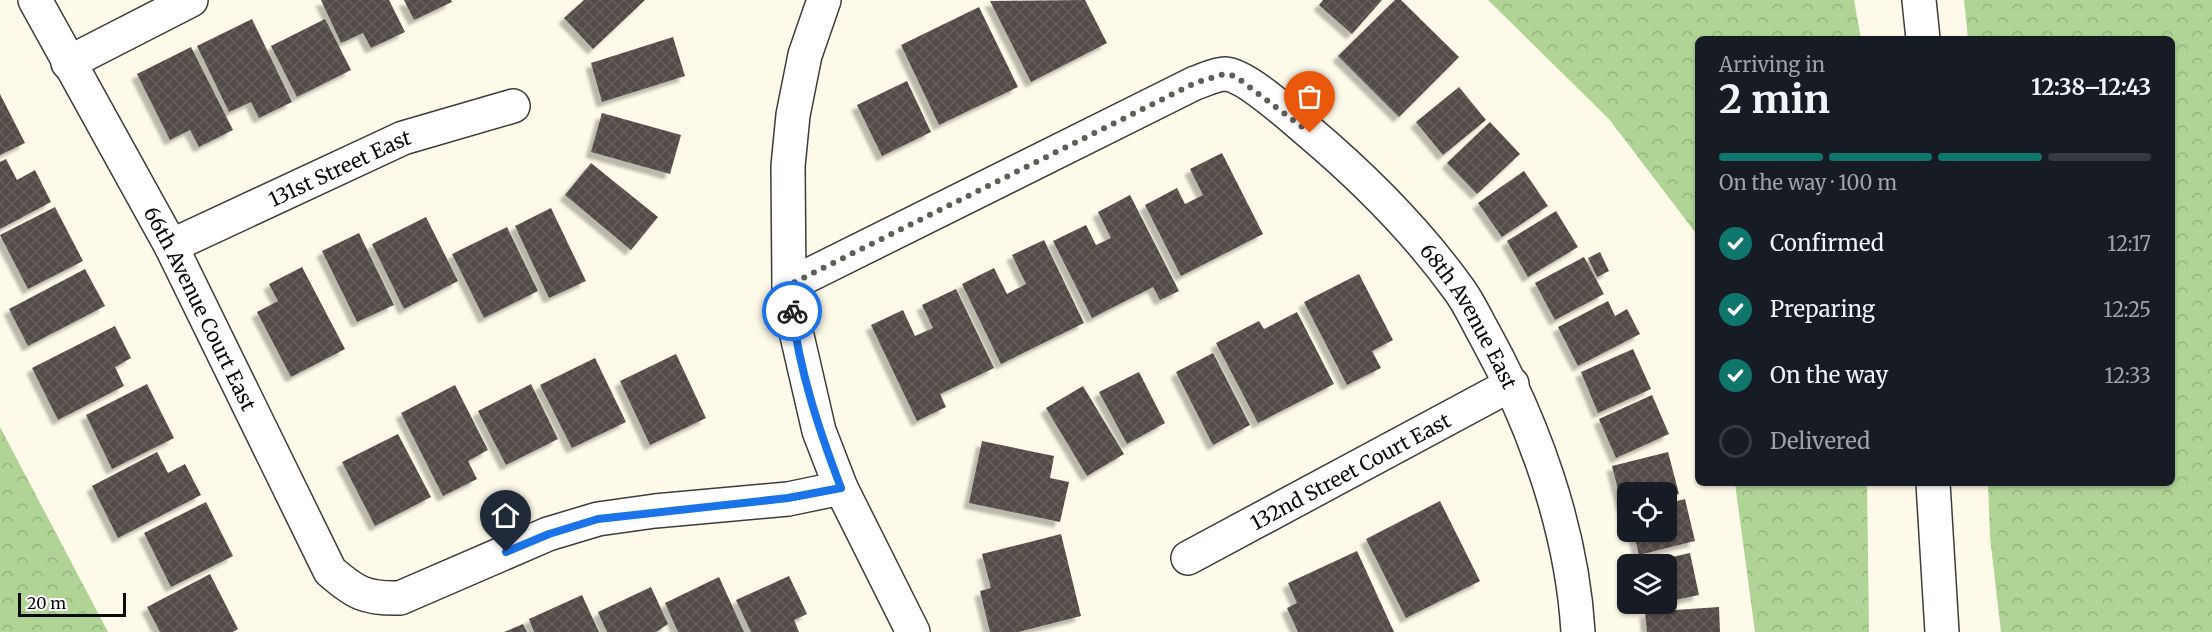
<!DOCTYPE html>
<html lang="en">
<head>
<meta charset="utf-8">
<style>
	body { margin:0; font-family:Merriweather,serif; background:#242831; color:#f1f3f6; height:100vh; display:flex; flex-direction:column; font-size:22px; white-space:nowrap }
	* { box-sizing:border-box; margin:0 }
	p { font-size:20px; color:#9ea1a6 }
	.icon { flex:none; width:33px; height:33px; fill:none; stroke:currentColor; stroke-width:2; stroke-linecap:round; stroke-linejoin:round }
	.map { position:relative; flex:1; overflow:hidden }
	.sheet { position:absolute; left:1695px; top:36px; width:480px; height:450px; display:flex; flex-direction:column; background:#171b24; border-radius:9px; box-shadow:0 2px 4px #0004 }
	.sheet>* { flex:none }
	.fabs { position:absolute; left:1617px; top:482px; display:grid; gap:12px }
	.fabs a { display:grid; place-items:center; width:60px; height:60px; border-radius:9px; background:#171b24; box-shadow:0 2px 4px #0004; font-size:30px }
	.scale { position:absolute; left:18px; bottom:15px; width:108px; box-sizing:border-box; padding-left:6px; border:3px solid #0a0a0a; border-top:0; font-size:16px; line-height:21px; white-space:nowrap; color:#0a0a0a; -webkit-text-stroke:4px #fff; paint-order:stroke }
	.pin { position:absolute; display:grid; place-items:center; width:51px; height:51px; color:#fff; margin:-62px -26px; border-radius:50% 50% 50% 0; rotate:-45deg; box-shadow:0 0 6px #0007 }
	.pin .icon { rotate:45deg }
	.courier { position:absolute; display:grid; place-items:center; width:60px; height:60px; margin:-30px; border:4px solid #1a73e8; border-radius:50%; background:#fff; color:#222; box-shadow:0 2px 8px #0007 }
	.headline em { font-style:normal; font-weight:700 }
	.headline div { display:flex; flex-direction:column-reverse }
	.headline { display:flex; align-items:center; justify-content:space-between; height:102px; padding:0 24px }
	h1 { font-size:39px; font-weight:700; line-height:45px }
	.bar { display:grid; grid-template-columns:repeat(4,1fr); gap:9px 6px; align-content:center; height:72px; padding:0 24px }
	.bar i { height:8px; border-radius:4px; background:#363941 }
	.bar .selected { background:#0f766e }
	.bar p { grid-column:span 4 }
	ol { padding:0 24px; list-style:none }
	li { display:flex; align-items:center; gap:18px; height:66px }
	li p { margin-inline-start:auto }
	li .icon { padding:6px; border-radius:50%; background:#0f766e; color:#fff; stroke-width:4 }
	li:last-child { color:#9ea1a6 }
	li i { width:33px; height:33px; border:3px solid #363941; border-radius:50% }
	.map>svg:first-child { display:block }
	.forest { fill:url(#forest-crowns) }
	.building { fill:url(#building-cross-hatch); filter:url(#shadow) }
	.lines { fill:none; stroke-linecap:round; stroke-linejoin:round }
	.minor-casing { stroke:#3d3d3d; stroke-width:36 }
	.minor { stroke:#fff; stroke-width:33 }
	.done { stroke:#5f5e58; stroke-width:6; stroke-dasharray:0 10.8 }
	.route { stroke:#1a73e8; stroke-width:8 }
	.labels { text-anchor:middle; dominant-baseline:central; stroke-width:6; stroke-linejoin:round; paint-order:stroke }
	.street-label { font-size:20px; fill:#0a0a0a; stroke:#fff }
</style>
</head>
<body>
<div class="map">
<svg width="2212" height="632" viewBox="0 0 2212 632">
	<defs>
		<pattern id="forest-crowns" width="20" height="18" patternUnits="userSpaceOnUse" patternTransform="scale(1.5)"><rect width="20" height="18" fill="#afd496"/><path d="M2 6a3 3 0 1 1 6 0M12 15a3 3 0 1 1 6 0" fill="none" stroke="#95b580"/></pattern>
		<pattern id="building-cross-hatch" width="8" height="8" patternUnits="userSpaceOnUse" patternTransform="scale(1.5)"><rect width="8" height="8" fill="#524c47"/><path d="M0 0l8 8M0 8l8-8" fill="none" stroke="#66615d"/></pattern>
		<filter id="shadow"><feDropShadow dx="-5.5" dy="5.5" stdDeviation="1.5" flood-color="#0004"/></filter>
	</defs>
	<rect width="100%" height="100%" fill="#fdfae9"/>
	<g class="forest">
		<polygon points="1488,0 1854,0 1861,39 1698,39 1698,236 1609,119"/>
		<polygon points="1964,0 2212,0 2212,632 2001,632 1990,537 1988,483 2172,483 2172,39 1968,39"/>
		<polygon points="0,427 108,632 0,632"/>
		<polygon points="1735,483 1867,483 1869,632 1755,632"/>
	</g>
	<g class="building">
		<polygon points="321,0 389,0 405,32 371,48 363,33 341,43"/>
		<polygon points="404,0 451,0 452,2 414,20"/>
		<polygon points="584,0 645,0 593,49 564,18"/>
		<polygon points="1085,0 1107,43 1031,82 990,1"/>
		<polygon points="1323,0 1382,0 1352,34 1319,5"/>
		<polygon points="1395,0 1401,0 1459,57 1399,117 1338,56"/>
		<polygon points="979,7 1018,87 939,125 901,45"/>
		<polygon points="252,19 292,102 259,118 251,102 229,112 197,46"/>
		<polygon points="325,19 351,70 297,97 271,46"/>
		<polygon points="673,37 685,76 602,102 591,63"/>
		<polygon points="191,47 233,130 199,147 190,130 170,140 137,74"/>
		<polygon points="907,81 931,132 882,156 857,105"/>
		<polygon points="1459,87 1486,120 1443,155 1416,122"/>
		<polygon points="0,94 25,143 0,155"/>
		<polygon points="602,113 681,135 670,174 591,152"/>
		<polygon points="1490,122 1520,154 1477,194 1447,163"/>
		<polygon points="1222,153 1263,234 1181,276 1145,205 1177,188 1185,204 1203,195 1190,169"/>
		<polygon points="6,159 17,180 35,170 51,202 0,229 0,162"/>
		<polygon points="591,163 658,217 631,250 565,195"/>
		<polygon points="1524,171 1548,206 1502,237 1478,203"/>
		<polygon points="1130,195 1179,291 1160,300 1153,287 1092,318 1053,241 1086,225 1096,245 1111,238 1098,212"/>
		<polygon points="55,207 83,261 28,289 0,235"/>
		<polygon points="551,208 586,281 549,298 515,226"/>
		<polygon points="1556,211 1578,247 1528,277 1507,241"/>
		<polygon points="426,217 458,281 404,309 372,244"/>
		<polygon points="507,227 538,291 484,318 452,254"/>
		<polygon points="359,233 394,305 357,322 322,251"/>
		<polygon points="1044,240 1084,323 1001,364 962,284 994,268 1007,294 1026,284 1012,255"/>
		<polygon points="1600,252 1609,271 1597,277 1588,258"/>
		<polygon points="1584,257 1604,294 1555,320 1535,283"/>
		<polygon points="302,267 345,349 291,377 257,312 278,301 269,284"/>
		<polygon points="85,269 105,306 28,346 9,309"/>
		<polygon points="1359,274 1393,340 1372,351 1381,368 1347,385 1304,302"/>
		<polygon points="956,289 994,368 940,394 946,407 917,421 871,325 903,310 915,336 933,328 922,305"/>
		<polygon points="1608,301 1615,316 1627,309 1640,334 1578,366 1558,327"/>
		<polygon points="1297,312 1334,384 1258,423 1216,343 1259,321 1264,329"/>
		<polygon points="115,326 131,358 115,367 124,386 58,420 32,368"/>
		<polygon points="1633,349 1651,389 1598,413 1581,372"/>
		<polygon points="1213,353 1250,425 1213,445 1176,372"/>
		<polygon points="676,354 706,418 650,445 620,381"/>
		<polygon points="595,358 626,422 572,448 540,385"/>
		<polygon points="1139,372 1165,423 1127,444 1099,392"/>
		<polygon points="147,384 174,438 112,469 86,415"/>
		<polygon points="531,384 558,439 506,465 478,411"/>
		<polygon points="455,385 488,450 468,461 477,479 443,496 401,413"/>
		<polygon points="1083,386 1124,454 1087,476 1046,408"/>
		<polygon points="1652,395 1669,434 1616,458 1599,419"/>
		<polygon points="398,434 431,497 375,526 342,462"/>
		<polygon points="982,441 1054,456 1050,478 1069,482 1060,522 969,503"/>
		<polygon points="157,452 168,473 185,464 201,495 118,538 92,486"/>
		<polygon points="1668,452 1679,494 1666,497 1666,492 1628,492 1628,507 1623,509 1612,466"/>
		<polygon points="1685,499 1695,541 1639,555 1633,531 1666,531 1666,504"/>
		<polygon points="1440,501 1480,581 1406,618 1366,539"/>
		<polygon points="206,502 233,556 171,587 144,533"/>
		<polygon points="1061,534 1081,616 1018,632 990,632 980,591 991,588 982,554"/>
		<polygon points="1357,551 1394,632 1298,632 1287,608 1297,603 1288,583"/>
		<polygon points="1690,553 1699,595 1666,602 1666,564 1645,563"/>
		<polygon points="210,574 238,629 233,632 160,632 147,607"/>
		<polygon points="789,576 807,614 794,620 799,632 751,632 736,600"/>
		<polygon points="719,577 744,632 678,632 665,603"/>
		<polygon points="651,587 668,624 656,632 607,632 598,612"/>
		<polygon points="582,595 599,632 534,632 529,619"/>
		<polygon points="1719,607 1720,632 1647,632 1645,612"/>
		<polygon points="523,624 527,632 504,632"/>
	</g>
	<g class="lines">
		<g class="minor-casing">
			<g id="minor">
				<path id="s1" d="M35,0L171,246L330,571C355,593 366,599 400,598L548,534L598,519L655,511L788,499L841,488"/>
				<polyline points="824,0 805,55 793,115 788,166 789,285 795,327 819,431 841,488 913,632"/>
				<polyline points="1919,0 1923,39"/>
				<polyline points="68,63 191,0"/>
				<path id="s2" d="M171,246L403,138L513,106"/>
				<path id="s3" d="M789,285L1195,83C1204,80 1216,74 1225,74C1246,75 1290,116 1307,130C1364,178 1417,231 1460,291C1470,305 1477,321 1485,335C1534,424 1572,529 1578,632"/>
				<polyline points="1933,483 1942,632"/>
				<path id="s4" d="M1188,558L1512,384"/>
			</g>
		</g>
		<use href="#minor" class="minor"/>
	</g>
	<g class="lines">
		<polyline class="done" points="792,311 789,285 1195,83 1224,74 1235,76 1310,133"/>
		<path class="route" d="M506,552L549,534L598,519L788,498L841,488C819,430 800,373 792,311"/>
	</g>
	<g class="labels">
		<g class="street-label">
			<text stroke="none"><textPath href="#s2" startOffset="186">131st Street East</textPath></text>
			<text stroke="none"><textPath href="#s1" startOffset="350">66th Avenue Court East</textPath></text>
			<text stroke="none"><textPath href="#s3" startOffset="834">68th Avenue East</textPath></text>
			<text stroke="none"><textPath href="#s4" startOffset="184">132nd Street Court East</textPath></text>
		</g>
	</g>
</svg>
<div class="fabs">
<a><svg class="icon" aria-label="locate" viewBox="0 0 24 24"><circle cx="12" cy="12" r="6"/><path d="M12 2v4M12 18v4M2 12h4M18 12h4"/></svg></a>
<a><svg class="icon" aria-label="layers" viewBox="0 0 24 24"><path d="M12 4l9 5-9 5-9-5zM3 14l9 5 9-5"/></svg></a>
</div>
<div class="scale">20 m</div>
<div class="pin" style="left:1310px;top:133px;background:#ea580c"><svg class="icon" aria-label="bag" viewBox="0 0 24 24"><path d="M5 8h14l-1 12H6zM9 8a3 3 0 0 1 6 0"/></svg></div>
<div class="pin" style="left:506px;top:552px;background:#1f2937"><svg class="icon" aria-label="home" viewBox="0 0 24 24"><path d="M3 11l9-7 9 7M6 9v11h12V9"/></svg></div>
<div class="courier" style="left:792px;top:311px"><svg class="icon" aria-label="bike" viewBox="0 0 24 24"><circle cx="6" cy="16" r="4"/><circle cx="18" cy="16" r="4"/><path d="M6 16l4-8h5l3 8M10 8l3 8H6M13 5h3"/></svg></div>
<section class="sheet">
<div class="headline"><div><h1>2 min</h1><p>Arriving in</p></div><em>12:38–12:43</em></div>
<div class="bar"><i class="selected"></i><i class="selected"></i><i class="selected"></i><i></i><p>On the way · 100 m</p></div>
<ol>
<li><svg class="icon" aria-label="check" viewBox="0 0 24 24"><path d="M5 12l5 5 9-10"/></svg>Confirmed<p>12:17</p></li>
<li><svg class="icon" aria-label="check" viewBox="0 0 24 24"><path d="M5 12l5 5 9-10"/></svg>Preparing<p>12:25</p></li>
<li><svg class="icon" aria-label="check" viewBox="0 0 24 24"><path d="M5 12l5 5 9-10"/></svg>On the way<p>12:33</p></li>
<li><i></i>Delivered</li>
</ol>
</section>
</div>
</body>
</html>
